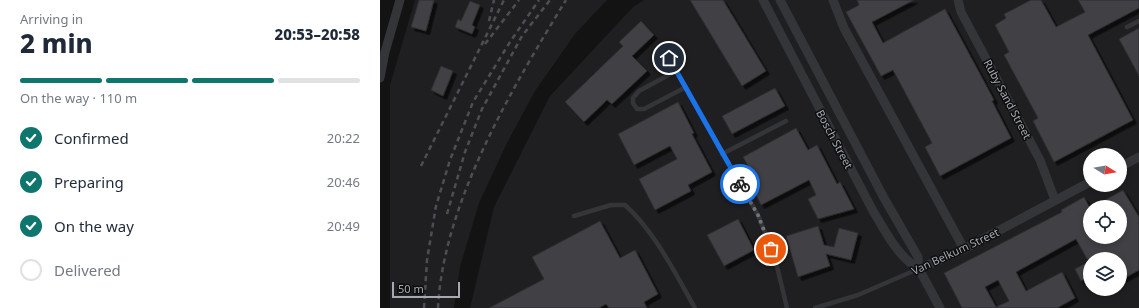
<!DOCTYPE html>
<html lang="en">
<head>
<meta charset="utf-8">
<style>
	body { margin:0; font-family:"Noto Sans",sans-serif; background:#f2f2f3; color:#1f2937; height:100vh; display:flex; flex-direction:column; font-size:15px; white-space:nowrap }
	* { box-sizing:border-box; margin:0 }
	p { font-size:13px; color:#747a83 }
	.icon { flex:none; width:22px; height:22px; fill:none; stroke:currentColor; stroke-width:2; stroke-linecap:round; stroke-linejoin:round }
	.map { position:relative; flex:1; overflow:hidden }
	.panel { display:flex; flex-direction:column; background:#fff; width:380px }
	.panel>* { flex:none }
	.needle { width:26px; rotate:101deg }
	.buttons { position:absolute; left:703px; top:148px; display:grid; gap:8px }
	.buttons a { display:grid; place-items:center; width:44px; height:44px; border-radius:50%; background:#fff; box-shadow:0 2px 6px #0003; font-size:20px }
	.scale { position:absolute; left:12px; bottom:10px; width:68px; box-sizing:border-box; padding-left:4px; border:2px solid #a6a9b3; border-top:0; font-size:11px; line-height:14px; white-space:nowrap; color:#a6a9b3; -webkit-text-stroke:3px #0e0e0f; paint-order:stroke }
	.pin { position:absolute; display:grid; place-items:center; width:34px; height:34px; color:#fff; margin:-17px; border:2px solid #fff; border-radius:50%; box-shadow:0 1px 4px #0007 }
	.courier { position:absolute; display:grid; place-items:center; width:40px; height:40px; margin:-20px; border:3px solid #1a73e8; border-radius:50%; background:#fff; color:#222; box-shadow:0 1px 5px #0007 }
	.headline em { font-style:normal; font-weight:800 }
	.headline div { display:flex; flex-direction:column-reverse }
	.headline { display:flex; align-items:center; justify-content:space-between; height:68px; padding:0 20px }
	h1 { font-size:26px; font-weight:800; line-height:30px }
	.bar { display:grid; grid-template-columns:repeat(4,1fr); gap:6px 4px; align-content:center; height:48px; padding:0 20px }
	.bar i { height:5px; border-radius:3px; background:#e0e1e3 }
	.bar .on { background:#0f766e }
	.bar p { grid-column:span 4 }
	ol { padding:0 20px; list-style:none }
	li { display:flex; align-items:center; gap:12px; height:44px }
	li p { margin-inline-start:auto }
	li .icon { padding:4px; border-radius:50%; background:#0f766e; color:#fff; stroke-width:4 }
	li:last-child { color:#747a83 }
	li i { width:22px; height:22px; border:2px solid #e0e1e3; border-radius:50% }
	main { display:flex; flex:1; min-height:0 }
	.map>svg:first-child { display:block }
	.built { fill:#1f1f21; fill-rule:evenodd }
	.building { fill:#404044; stroke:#2d2d30; fill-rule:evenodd; filter:url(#shadow) }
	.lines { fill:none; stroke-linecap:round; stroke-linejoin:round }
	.lane { stroke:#343539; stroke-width:4.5 }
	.street { stroke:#343539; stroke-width:9 }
	.rail { stroke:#4d4e54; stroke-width:2.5; stroke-dasharray:5 4; stroke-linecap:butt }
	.done { stroke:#73747b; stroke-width:4; stroke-dasharray:0 7.2 }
	.route { stroke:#1a73e8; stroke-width:5 }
	.labels { text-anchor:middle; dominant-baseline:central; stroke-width:3; stroke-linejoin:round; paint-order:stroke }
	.street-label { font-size:11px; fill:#a6a9b3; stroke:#0e0e0f }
</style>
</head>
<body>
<main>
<section class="panel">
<div class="headline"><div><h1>2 min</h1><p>Arriving in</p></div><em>20:53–20:58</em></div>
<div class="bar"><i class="on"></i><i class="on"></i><i class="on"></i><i></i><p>On the way · 110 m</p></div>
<ol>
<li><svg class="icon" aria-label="check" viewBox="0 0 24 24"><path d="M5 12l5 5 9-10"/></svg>Confirmed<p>20:22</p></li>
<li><svg class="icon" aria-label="check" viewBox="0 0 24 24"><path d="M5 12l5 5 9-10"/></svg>Preparing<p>20:46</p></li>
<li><svg class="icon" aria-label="check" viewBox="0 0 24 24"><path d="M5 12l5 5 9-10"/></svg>On the way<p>20:49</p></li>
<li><i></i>Delivered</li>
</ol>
</section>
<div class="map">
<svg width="759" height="308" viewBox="0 0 759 308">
	<defs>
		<filter id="shadow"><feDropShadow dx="3.5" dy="3.5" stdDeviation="0" flood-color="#0009"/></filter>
	</defs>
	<rect width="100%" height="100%" fill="#131314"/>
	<g class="built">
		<polygon points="35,0 227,0 195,34 155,91 127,143 99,203 80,267 74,308 10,308 10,85"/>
		<path d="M264,0H759V308H90L114,207L170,96L253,7ZM710,155H740V185H710ZM710,207H740V237H710ZM710,259H740V289H710Z"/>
	</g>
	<g class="building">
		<polygon points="39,0 54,0 46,31 31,27"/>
		<polygon points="310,0 343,0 386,71 362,86"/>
		<polygon points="477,0 534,0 492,22 503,43 565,9 614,100 612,101 631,138 560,176 545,147 552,143 513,70 501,76 466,12 479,5"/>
		<polygon points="651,0 661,0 676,27 705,12 698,0 759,0 759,8 708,35 753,120 674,162 653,121 658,118 624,55 629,52 615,25 626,18 624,14"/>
		<polygon points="90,1 100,5 92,25 95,27 92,34 75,27 78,19 81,21"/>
		<polygon points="261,21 274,35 252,56 267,71 232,104 227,100 204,122 185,102 243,46 239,42"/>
		<polygon points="759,28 759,76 739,39"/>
		<polygon points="61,66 73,71 63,96 51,90"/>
		<polygon points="395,88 405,106 352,134 342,116"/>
		<polygon points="298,102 314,133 312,134 332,172 308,185 311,191 275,210 259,179 297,159 290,146 254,165 238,134"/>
		<polygon points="416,128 428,150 437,145 457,184 460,182 474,209 438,219 428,199 436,195 429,180 381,205 369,181 375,178 363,157"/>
		<path d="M743,190L759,217V270L743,279L740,275V259H707L696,239L636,272L646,291L682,272L695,298L677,308H582L564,273L682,212L681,210L704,197L710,208V237H740V207H728L725,200ZM618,280L629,301L616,307L605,287Z"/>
		<polygon points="358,219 374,250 344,266 327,235"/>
		<polygon points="220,221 240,258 255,250 278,294 264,302 267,308 229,308 226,304 219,308 109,308 164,279 152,257"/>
		<polygon points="438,226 444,245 454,247 459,228 478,233 471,260 446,254 450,266 418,277 406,236"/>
		<polygon points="710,261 710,277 701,281 695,269"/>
	</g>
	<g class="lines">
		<g class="lane">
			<polyline points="747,27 759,21"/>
			<polyline points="289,58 378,215 395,258 407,308"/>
			<polyline points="296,71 259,91 253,98 253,103 257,109 264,109 306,87"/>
			<polyline points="342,154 406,121"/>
			<path d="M194,216L231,205H245C275,232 295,273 315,308"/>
			<polyline points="435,308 478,295 538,269"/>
		</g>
		<g class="street">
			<path d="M383,0L493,211C506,232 517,256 539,269"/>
			<polyline points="400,0 504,198 538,257 539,269 560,308"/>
			<polyline points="453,0 464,28 584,249"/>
			<polyline points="578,0 581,12 660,160 675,200"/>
			<polyline points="0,78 5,52 20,0"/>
			<polyline points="740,167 759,157"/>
			<polyline points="539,269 584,249 710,182"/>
		</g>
		<g class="rail">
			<polyline points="109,21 114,0"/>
			<polyline points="105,44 139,0"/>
			<polyline points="41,166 124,0"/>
			<polyline points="67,214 85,152 102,109 142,36 170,0"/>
			<polyline points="44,308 47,260 56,206 70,160 93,102 130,42 159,0"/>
			<path d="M58,308C63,204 132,88 186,0"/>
		</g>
	</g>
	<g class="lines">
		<polyline class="done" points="360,184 378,215 391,249"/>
		<polyline class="route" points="289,58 360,184"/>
	</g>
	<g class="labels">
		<g class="street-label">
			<text transform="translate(628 99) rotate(62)">Ruby Sand Street</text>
			<text transform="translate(455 139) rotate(62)">Bosch Street</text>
			<text transform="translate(575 251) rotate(-25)">Van Belkum Street</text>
		</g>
	</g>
</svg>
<div class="buttons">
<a><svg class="needle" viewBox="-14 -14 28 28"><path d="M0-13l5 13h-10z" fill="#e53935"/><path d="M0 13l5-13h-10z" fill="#747a83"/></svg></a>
<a><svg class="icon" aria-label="locate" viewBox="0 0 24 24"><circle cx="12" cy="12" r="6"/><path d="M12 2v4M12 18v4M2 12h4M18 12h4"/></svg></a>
<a><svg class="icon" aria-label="layers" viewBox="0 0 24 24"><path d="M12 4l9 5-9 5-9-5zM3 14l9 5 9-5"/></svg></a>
</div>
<div class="scale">50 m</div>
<div class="pin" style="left:391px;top:249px;background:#ea580c"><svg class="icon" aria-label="bag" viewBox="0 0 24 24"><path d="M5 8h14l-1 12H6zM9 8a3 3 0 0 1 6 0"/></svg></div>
<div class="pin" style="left:289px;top:58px;background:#1f2937"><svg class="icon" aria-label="home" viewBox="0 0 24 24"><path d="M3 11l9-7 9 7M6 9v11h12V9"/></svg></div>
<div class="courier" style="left:360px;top:184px"><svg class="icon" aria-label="bike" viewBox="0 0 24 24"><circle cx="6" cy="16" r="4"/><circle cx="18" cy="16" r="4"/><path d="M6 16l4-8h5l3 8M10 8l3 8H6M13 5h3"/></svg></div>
</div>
</main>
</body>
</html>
